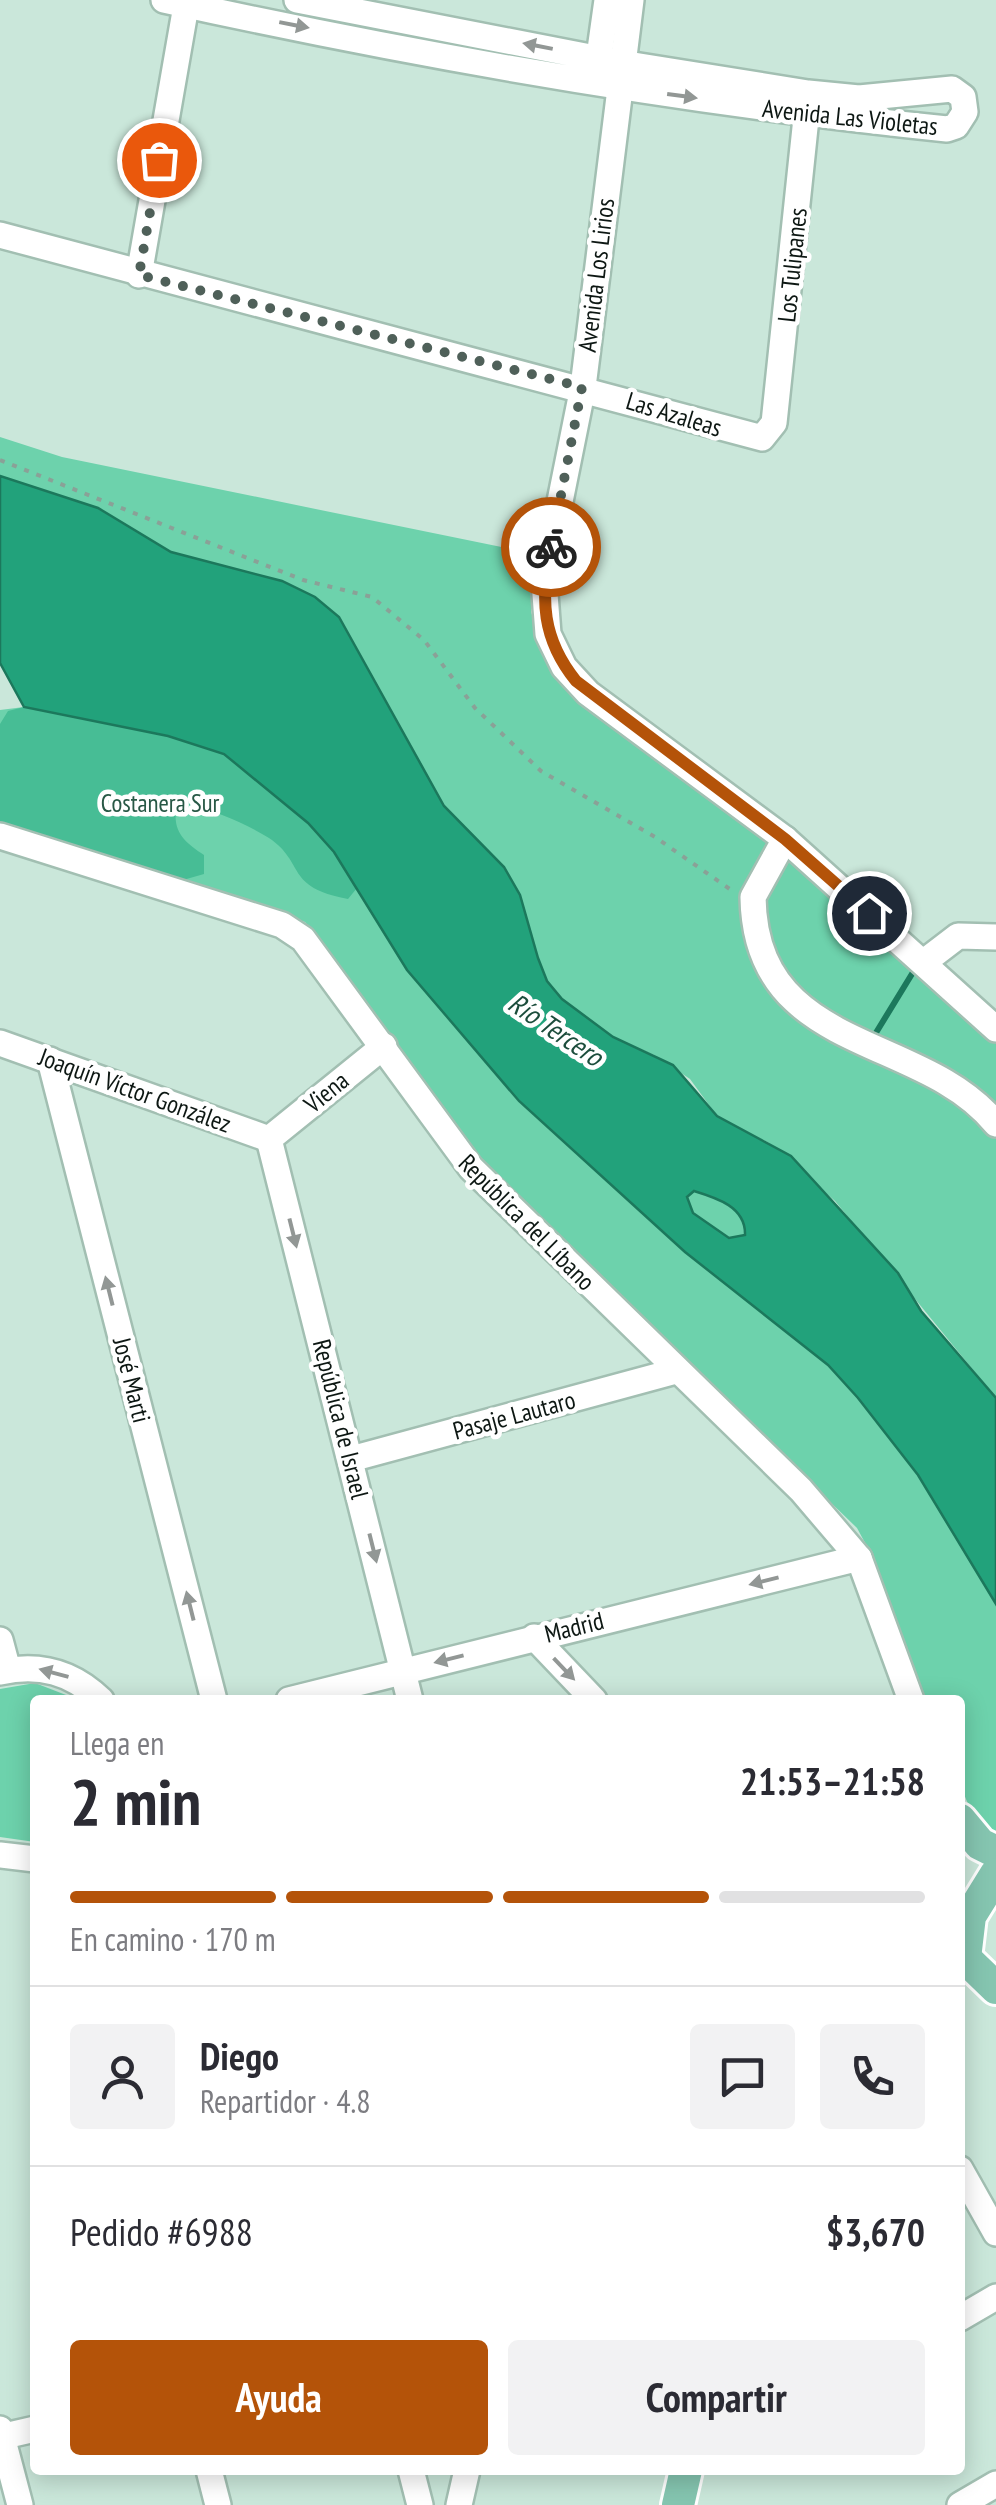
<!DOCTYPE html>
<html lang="es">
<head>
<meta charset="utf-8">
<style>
	body { margin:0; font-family:"PT Sans Narrow",sans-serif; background:#f2f2f3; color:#2b2b33; height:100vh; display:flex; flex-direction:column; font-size:38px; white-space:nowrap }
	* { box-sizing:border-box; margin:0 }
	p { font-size:32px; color:#7c7c81 }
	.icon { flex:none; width:55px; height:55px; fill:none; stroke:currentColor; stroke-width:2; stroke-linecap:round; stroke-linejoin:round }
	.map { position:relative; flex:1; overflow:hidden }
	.details { position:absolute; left:30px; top:1695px; width:935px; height:780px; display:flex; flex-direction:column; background:#fff; border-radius:10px; box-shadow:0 5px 25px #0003 }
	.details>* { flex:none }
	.pin { position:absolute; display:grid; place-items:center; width:85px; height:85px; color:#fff; margin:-42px; border:5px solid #fff; border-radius:50%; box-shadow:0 2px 10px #0007 }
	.courier { position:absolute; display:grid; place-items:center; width:100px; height:100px; margin:-50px; border:8px solid #b45309; border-radius:50%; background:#fff; color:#222; box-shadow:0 2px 12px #0007 }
	.summary em { font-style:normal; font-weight:800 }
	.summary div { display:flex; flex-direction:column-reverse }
	.summary { display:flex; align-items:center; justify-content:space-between; height:170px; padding:0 40px }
	h1 { font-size:65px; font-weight:800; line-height:75px }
	.bar { display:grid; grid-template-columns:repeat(4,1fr); gap:15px 10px; align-content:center; height:120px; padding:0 40px }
	.bar i { height:12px; border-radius:8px; background:#e1e1e2 }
	.bar .on { background:#b45309 }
	.bar p { grid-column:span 4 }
	.line { display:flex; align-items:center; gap:25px; padding:0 40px; border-top:2px solid #e1e1e2 }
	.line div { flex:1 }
	.round { display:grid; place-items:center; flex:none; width:105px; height:105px; border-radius:10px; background:#f2f2f3 }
	.primary-button { display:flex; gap:20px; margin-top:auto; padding:20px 40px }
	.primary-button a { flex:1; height:115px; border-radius:10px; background:#b45309; color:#fff; font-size:40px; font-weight:800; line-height:115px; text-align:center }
	.primary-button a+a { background:#f2f2f3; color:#2b2b33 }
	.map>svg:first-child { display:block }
	.green { fill:#6dd2ac }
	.forest { fill:#47bd95 }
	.water { fill:#22a27b; stroke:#1c785c; stroke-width:2.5; fill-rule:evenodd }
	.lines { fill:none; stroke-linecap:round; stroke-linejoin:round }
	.stream { stroke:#1c785c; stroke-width:6 }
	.minor-casing { stroke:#a2bfb2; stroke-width:30 }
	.major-casing { stroke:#fff; stroke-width:38 }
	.path { stroke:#8aa197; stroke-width:4; stroke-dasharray:5 8; stroke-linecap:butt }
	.minor { stroke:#fff; stroke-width:25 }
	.major { stroke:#85c5b0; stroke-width:32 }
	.oneway { fill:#929795 }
	.done { stroke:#4f6059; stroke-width:10; stroke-dasharray:0 18 }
	.route { stroke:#b45309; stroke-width:12 }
	.labels { text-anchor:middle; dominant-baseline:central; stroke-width:9; stroke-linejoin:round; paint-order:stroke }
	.street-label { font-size:25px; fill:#0d1713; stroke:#fff }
	.park-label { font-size:25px; fill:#285846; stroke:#fff }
	.water-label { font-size:28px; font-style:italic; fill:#1c4d3c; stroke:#fff }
</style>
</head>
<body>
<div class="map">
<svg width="996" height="2505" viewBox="0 0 996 2505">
	<rect width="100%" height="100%" fill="#cae7da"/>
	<g class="green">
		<polygon points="0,437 62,457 535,554 531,612 552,671 778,849 996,1043 996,1398 835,1201 769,1143 717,1116 690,1079 654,1055 613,1037 562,999 547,981 538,958 520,895 503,867 444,806 339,617 315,597 282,581 171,552 98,508 0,476"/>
		<path d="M24,707L334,852L407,970L518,1101L685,1252L828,1365L858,1398L918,1475L996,1604V1836C947,1798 960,1756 960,1700H925L876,1563L857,1528L489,1171L305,922L0,822V710Z"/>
		<path d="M694,1191C717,1199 745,1207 745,1235L729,1238L693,1213L687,1197Z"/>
		<polygon points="35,1683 79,1700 35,1700 35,1842 0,1837 0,1689"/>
	</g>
	<path class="forest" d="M24,707L168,736L224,754L308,823L334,852L357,888L348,899C284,887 306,863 269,838C245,823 215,811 187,804L176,811C173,833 187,844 204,855V874L183,880L0,822V724L8,711Z"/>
	<path class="water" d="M0,476L98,508L171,552L282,581L315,597L339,617L444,806L504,867L520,895L538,958L547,981L562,999L613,1037L673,1065L717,1116L791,1156L898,1273L921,1311L996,1398V1604L918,1475L858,1398L828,1365L685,1252L519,1101L407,970L334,852L308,823L224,754L168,736L24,707L0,663ZM694,1191C717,1198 746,1207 745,1235L729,1238L693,1213L687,1197Z"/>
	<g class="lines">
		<polyline class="stream" points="874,1036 915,969"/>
		<g class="minor-casing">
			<g id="minor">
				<path d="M164,0C422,57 684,102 947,129L956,126L965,112L963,97L952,89L859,98L808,93L621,63L297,0"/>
				<polyline points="607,0 599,57 609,72"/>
				<polyline points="631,0 583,387 544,581 548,634 564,667 588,693 785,839 996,1029"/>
				<polyline points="0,235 762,438 774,423 808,99"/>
				<polyline points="139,275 187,0"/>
				<polyline points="0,836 282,925 303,939 471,1168 801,1490 859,1558 911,1700"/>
				<path d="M785,839L753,897C755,1055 922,1032 996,1124"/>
				<polyline points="924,962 958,936 996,937"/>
				<polyline points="0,1043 269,1139"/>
				<polyline points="50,1060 214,1700"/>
				<polyline points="269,1139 410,1700"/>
				<polyline points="269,1139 384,1046"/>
				<polyline points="351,1459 676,1371"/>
				<polyline points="534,1637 594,1700"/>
				<polyline points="0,1640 8,1670"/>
				<path d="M0,1672C39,1663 72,1672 101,1700"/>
				<polyline points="289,1700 859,1558"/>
				<polyline points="0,1855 35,1859"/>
				<polyline points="960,2169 996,2233"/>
				<polyline points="960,2318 996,2297"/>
				<polyline points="0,2429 20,2505"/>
				<polyline points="0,2437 35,2429"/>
				<polyline points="209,2470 218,2505"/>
				<polyline points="411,2470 420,2505"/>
				<polyline points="459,2505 467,2470"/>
				<polyline points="960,2505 996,2484"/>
			</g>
		</g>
		<g class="major-casing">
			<g id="major">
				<polyline points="960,1820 980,1844 996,1852"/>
				<polyline points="965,1958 970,1916 996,1874"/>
				<polyline points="965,1958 996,1988"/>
				<polyline points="678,2505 686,2470"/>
			</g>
		</g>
		<polyline class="path" points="0,460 303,580 372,597 424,640 475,708 541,771 655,837 734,892"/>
		<use href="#minor" class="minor"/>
		<use href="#major" class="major"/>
	</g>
	<defs><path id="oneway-solid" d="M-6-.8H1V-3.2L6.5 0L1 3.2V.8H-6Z" transform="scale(2.5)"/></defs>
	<g class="oneway">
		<use href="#oneway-solid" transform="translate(294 25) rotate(11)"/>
		<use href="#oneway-solid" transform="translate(538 46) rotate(-169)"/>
		<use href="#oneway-solid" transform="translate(682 96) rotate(8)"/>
		<use href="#oneway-solid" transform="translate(293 1233) rotate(76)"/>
		<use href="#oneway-solid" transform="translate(109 1291) rotate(-104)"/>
		<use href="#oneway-solid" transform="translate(373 1548) rotate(76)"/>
		<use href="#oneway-solid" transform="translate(764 1581) rotate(166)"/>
		<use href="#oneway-solid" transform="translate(190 1606) rotate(-104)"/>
		<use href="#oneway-solid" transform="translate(449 1659) rotate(166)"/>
		<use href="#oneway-solid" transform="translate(564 1669) rotate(46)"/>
		<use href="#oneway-solid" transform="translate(54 1673) rotate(-165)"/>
	</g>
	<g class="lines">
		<polyline class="done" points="159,160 139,275 582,387 551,547"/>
		<path class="route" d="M551,547C540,599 542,639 576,681L785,839L869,913"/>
	</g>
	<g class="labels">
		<g class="street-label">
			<text transform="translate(850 117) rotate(6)">Avenida Las Violetas</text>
			<text transform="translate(792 265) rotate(-84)">Los Tulipanes</text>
			<text transform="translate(596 275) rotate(-83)">Avenida Los Lirios</text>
			<text transform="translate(674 414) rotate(17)">Las Azaleas</text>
			<text transform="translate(135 1090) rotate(20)">Joaquín Víctor González</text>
			<text transform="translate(326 1092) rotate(-39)">Viena</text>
			<text transform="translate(527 1222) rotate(45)">República del Líbano</text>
			<text transform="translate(132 1380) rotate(76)">José Marti</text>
			<text transform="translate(514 1415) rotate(-15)">Pasaje Lautaro</text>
			<text transform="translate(341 1419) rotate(76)">República de Israel</text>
			<text transform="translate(574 1627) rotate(-14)">Madrid</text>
		</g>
		<g class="park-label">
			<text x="160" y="803">Costanera Sur</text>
		</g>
		<g class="water-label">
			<text transform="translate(556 1029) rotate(34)">Río Tercero</text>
		</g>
	</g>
</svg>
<div class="pin" style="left:159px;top:160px;background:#ea580c"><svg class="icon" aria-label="bag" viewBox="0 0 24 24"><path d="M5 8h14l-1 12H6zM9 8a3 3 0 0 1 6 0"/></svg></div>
<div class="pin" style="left:869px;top:913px;background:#1f2937"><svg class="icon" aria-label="home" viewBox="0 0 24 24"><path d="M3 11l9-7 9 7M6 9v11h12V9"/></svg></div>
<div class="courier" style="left:551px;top:547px"><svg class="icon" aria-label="bike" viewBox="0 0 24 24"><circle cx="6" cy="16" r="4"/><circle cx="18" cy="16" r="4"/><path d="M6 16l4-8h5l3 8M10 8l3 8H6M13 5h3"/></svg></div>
<section class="details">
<div class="summary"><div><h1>2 min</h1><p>Llega en</p></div><em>21:53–21:58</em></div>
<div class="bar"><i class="on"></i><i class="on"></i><i class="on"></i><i></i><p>En camino · 170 m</p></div>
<div class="line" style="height:180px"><a class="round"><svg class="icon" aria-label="person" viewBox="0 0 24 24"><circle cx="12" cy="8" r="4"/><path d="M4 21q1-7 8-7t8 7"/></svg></a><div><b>Diego</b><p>Repartidor · 4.8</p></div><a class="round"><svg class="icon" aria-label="chat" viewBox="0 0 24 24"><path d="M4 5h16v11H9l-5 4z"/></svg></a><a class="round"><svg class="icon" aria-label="phone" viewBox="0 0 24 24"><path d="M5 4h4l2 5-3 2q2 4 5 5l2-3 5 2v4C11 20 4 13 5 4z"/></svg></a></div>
<div class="line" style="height:130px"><div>Pedido #6988</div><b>$3,670</b></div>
<div class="primary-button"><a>Ayuda</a><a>Compartir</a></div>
</section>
</div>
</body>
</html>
